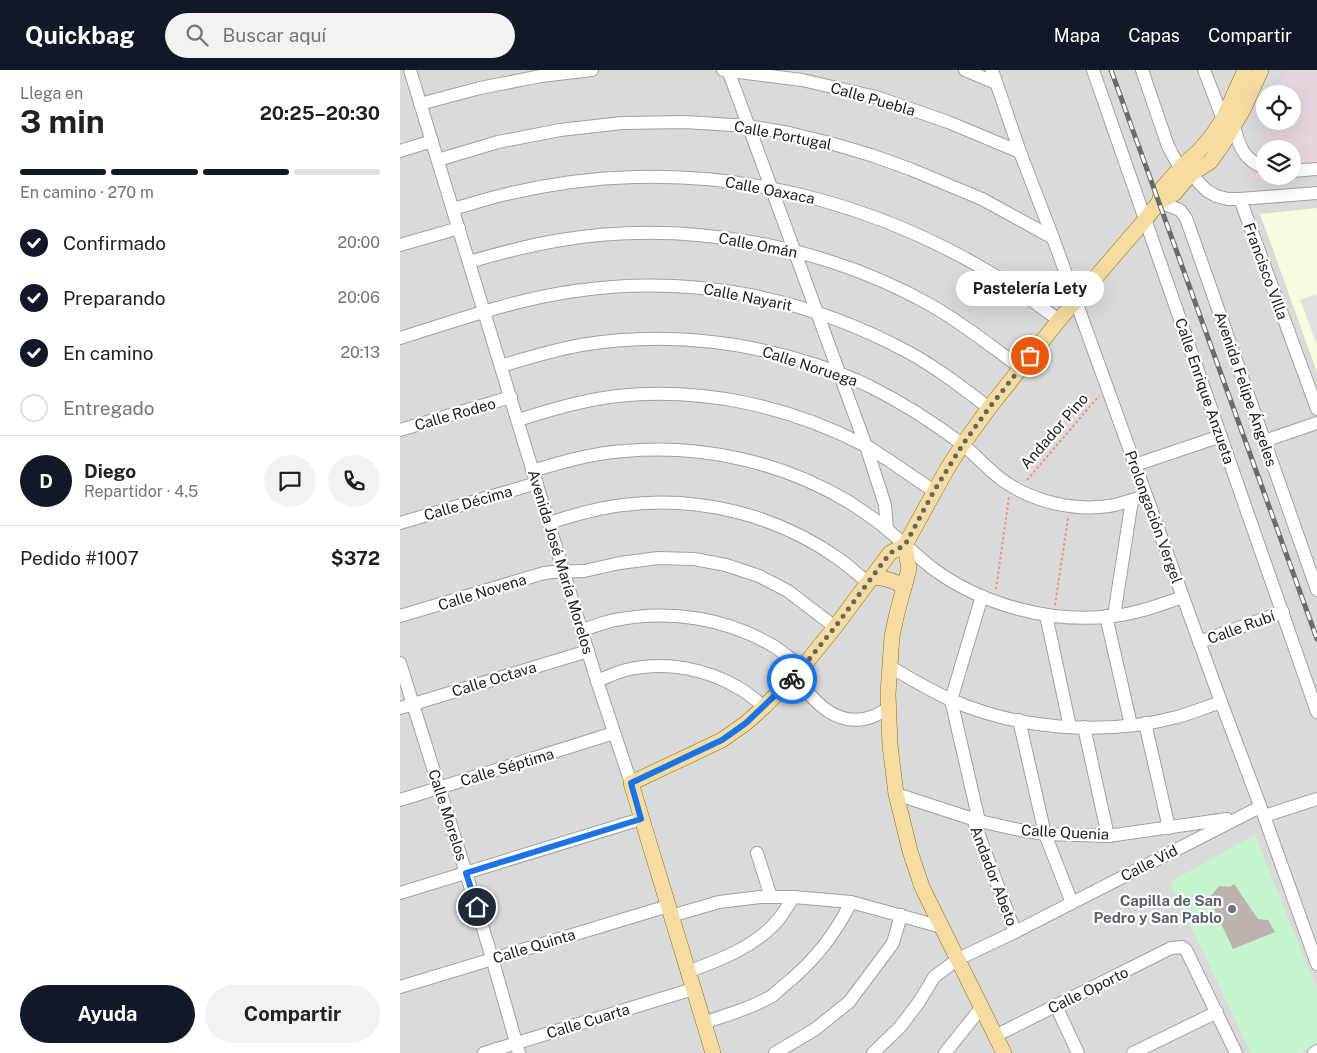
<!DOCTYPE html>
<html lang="es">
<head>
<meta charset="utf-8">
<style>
	body { margin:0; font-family:"Public Sans",sans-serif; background:#f2f2f2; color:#202124; height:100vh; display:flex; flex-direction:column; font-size:19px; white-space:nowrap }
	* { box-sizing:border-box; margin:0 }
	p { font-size:16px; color:#757577 }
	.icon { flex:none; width:28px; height:28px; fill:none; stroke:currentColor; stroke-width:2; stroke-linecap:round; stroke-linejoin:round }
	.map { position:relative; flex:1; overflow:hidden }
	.details { display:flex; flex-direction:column; background:#fff; width:400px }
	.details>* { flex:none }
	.buttons { position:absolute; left:856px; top:15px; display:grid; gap:10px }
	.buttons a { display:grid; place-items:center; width:45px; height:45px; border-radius:50%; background:#fff; box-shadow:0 5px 20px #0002; font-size:25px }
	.pin { position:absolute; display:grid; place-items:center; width:42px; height:42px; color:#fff; margin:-21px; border:2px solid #fff; border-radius:50%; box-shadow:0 1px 5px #0007 }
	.courier { position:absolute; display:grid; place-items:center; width:50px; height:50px; margin:-25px; border:4px solid #1a73e8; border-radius:50%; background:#fff; color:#222; box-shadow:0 1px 6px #0007 }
	.bubble { position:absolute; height:35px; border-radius:18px; background:#fff; box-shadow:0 5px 20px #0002; font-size:16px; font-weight:700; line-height:35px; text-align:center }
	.summary em { font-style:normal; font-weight:700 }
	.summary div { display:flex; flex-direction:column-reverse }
	.summary { display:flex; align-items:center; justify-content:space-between; height:85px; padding:0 20px }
	h1 { font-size:32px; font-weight:700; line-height:38px }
	.bar { display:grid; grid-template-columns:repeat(4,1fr); gap:8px 5px; align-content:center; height:60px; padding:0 20px }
	.bar i { height:6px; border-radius:4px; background:#e0e0e0 }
	.bar .current { background:#111827 }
	.bar p { grid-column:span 4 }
	.line { display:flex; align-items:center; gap:12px; padding:0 20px; border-top:1px solid #e0e0e0 }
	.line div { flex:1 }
	.round { display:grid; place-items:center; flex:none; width:52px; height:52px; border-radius:26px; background:#f2f2f2 }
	ol { padding:0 20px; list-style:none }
	li { display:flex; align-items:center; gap:15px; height:55px }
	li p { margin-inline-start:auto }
	li .icon { padding:5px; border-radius:50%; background:#111827; color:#fff; stroke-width:4 }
	li:last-child { color:#757577 }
	li i { width:28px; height:28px; border:2px solid #e0e0e0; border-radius:50% }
	.button { display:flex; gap:10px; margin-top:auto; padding:10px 20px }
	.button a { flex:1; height:58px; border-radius:30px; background:#111827; color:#fff; font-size:20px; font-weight:700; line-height:58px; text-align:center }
	.button a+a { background:#f2f2f2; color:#202124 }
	header { display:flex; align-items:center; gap:30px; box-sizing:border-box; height:70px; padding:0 25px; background:#111827; color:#fff }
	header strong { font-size:24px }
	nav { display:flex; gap:28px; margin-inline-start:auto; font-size:18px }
	.search { width:350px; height:45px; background:#f2f2f2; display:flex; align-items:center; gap:12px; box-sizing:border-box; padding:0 18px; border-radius:28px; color:#757577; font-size:19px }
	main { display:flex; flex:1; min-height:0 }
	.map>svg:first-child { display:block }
	.residential { fill:#dbdada; fill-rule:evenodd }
	.industrial { fill:#e6d6e1; fill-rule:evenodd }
	.education { fill:#f8fcde }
	.park { fill:#c4f5ce }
	.parking { fill:#e1e1e1 }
	.building { fill:#bab4ad }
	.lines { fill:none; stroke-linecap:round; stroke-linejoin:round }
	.minor-casing { stroke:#a1a1a1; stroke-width:14 }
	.major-casing { stroke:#8b720b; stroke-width:16 }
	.path { stroke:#ef9174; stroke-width:2; stroke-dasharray:2.5 2.5; stroke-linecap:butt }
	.minor { stroke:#fff; stroke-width:12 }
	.major { stroke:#f5dca2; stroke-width:15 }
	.rail-casing { stroke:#6b6b6b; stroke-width:5 }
	.rail { stroke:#fff; stroke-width:3; stroke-dasharray:9; stroke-linecap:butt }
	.done { stroke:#666563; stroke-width:5; stroke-dasharray:0 9 }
	.route { stroke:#1a73e8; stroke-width:6 }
	.worship-dot { fill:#6b7280; stroke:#fff; stroke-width:2 }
	.labels { text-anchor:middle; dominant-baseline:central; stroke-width:4.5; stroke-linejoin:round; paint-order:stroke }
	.street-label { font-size:15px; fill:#1d1d1d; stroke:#fff }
	.worship-label { font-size:15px; font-weight:bold; fill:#5b616d; stroke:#fff; text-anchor:end }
</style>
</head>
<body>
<header>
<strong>Quickbag</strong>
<div class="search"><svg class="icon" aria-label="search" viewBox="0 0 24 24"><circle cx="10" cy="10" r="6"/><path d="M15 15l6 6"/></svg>Buscar aquí</div>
<nav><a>Mapa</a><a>Capas</a><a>Compartir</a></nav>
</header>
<main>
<section class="details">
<div class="summary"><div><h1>3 min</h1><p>Llega en</p></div><em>20:25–20:30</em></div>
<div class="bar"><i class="current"></i><i class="current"></i><i class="current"></i><i></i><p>En camino · 270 m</p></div>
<ol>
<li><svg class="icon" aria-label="check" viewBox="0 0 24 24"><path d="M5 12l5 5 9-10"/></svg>Confirmado<p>20:00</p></li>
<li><svg class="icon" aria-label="check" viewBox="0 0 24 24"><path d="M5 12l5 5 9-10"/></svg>Preparando<p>20:06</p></li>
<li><svg class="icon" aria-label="check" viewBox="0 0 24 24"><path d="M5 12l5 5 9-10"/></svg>En camino<p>20:13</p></li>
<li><i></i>Entregado</li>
</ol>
<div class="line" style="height:90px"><b class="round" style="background:#111827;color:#fff">D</b><div><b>Diego</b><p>Repartidor · 4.5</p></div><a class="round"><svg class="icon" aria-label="chat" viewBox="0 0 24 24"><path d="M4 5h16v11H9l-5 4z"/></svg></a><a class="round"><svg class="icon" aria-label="phone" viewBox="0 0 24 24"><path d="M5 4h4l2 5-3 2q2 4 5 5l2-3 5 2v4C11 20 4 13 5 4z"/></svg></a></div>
<div class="line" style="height:65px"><div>Pedido #1007</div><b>$372</b></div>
<div class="button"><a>Ayuda</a><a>Compartir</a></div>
</section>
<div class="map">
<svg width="917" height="983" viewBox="0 0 917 983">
	<rect width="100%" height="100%" fill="#eeece4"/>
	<path class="residential" d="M0,0H917V983H0ZM865,24H892V51H865ZM865,79H892V106H865Z"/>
	<path class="industrial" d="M885,0H917V107L849,111L869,51H892V24H878ZM865,79H892V106H865Z"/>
	<polygon class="education" points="917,138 917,302 860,144"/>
	<polygon class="park" points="855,765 917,920 917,974 901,983 851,983 770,812"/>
	<polygon class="parking" points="917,224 917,275 900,230"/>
	<polygon class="building" points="834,814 858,849 868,850 875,862 833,879 809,828 819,816 830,817"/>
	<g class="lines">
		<g class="minor-casing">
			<g id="minor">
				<polyline points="10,0 197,611 231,713"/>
				<polyline points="323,0 402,10 476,27 548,52 620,82"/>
				<polyline points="328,0 466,376 485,435 487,459"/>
				<polyline points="565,0 596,13"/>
				<polyline points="592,0 620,82 653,168 821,632 864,746 917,894"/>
				<polyline points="693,0 917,642"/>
				<polyline points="742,0 768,76 776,91 791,104 806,120 816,126 828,129 840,129 917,123"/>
				<polyline points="804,0 823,49 827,54"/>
				<polyline points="20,34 80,18 141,6 192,0"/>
				<path d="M834,56C839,77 844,90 865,98"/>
				<polyline points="0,81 32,71"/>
				<polyline points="38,90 98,72 160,60 222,53 285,52 348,56 389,63 430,73 471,85 510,99 582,129 653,168"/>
				<polyline points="892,101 917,99"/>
				<polyline points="840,129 917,339"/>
				<polyline points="759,132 780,140 786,148 917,520"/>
				<path d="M53,139C71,134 89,128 107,124C149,114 192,108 235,107C360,103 487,140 594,205C617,219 638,235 659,250"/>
				<polyline points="0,175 59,158"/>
				<path d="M69,192C100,183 130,175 161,170C285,149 426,175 534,237C565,255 592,277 621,298"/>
				<path d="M0,268C58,250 116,229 175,221C291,204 406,227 508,282C537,298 563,318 589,338"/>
				<path d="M101,296C127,288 154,280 181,275C260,262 341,270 416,295C434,301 452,308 469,316C501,332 534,353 562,374C577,386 589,401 605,412C635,432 673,441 709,436C722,434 734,429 746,426"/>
				<path d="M118,350C150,340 183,330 217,326C303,317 388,336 464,375C473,379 481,386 490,391C504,401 519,411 534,421"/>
				<polyline points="0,360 111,327"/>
				<polyline points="864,371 917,353"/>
				<polyline points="735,395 821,366"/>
				<path d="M132,401C162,392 193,383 224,381C302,374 382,392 449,432C462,441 477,450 489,461C503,473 517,486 532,498C582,535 651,554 714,546C738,543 760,535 783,527"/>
				<polyline points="0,453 137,413"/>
				<path d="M149,453C173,445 197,438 223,435C298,425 377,445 439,489C449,496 458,505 468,512"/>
				<polyline points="646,545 670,657"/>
				<polyline points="0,546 144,503 152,502 184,501 220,493 258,488 294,489 326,495 359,506 388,521 435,557"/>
				<polyline points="706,546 731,655"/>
				<polyline points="714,546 732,430"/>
				<path d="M182,560C193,557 204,552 215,550C270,539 327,548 375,577C384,583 393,591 402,598"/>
				<polyline points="799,572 883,542"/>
				<polyline points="0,593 66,803 92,888 119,983"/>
				<path d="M489,596C509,608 528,619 549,629C618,660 705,666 777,647C792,643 806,637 821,632"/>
				<path d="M396,605C413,633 439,660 474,646C479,644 484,641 488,638"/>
				<path d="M197,611C207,607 217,602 226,600C265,591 305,598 339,618C348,623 356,630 364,637"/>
				<polyline points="0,638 188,581"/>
				<polyline points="619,650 645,764 672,833"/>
				<polyline points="745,653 769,758"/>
				<polyline points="684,657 708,766"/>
				<polyline points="496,724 579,751 620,760 645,764 708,766 827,749"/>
				<polyline points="0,730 214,663"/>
				<polyline points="864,746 917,729"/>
				<polyline points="573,749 615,862"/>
				<polyline points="579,751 551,630 582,526"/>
				<polyline points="357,783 371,827"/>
				<polyline points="0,823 241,749"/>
				<polyline points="271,846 319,832 360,827 394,827 451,832 542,857"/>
				<path d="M287,902C320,890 355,877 378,850C384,843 388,834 394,827"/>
				<polyline points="0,917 268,836"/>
				<polyline points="656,936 678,983"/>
				<path d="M303,953C327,945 351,938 372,926C377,922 382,917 387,913C414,891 436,863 451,832"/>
				<polyline points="595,966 771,878 782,877 786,880 789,886 836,983"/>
				<polyline points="84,983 293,919"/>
				<polyline points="375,983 414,960 449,932 473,900 493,873 501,845"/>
				<polyline points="473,983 500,957 519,932 534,907 558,889 615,862 860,737"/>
				<polyline points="545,983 581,938"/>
				<polyline points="733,983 817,942"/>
				<polyline points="914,983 917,981"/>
			</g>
		</g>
		<g class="major-casing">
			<g id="major">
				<polyline points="759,132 774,124 791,104 810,92 823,74 843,40 861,0"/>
				<polyline points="505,475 509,499 497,543 492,566 488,624 490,675 496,724 510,781 522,817 604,983"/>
				<path d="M473,507C485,508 494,510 504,517"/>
				<polyline points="313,983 231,713 322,670 346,653 364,637 402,598 435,557 490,483 505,475 547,399 563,374 589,338 659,250 745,150 759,132 763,117 782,96 798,82 811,67 823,49 845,0"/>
			</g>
		</g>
		<g class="path">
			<polyline points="627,410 699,326"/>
			<polyline points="596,519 609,427"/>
			<polyline points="655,535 668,448"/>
		</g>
		<use href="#minor" class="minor"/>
		<use href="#major" class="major"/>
		<g class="rail-casing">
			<polyline id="rail" points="711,0 917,569"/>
		</g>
		<use href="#rail" class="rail"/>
	</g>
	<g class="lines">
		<polyline class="done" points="392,609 402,598 435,557 490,483 505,475 534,421 563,374 589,338 630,286"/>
		<polyline class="route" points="77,837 66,803 241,749 231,713 322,670 346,653 392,609"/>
	</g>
	<circle class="worship-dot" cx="832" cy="839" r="5"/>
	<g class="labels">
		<g class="street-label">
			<text transform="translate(473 29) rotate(16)">Calle Puebla</text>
			<text transform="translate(383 65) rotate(11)">Calle Portugal</text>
			<text transform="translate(370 120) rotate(11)">Calle Oaxaca</text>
			<text transform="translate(358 175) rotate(11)">Calle Omán</text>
			<text transform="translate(866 201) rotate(70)">Francisco VIlla</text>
			<text transform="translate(348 227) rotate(11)">Calle Nayarit</text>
			<text transform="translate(410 296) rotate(18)">Calle Noruega</text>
			<text transform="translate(846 319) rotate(71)">Avenida Felipe Ángeles</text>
			<text transform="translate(805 321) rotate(71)">Calle Enrique Anzueta</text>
			<text transform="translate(55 344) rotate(-16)">Calle Rodeo</text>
			<text transform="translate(654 361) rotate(-49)">Andador Pino</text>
			<text transform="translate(68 433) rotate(-16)">Calle Décima</text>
			<text transform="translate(754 447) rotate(70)">Prolongación Vergel</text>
			<text transform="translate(161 492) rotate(73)">Avenida José María Morelos</text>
			<text transform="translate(82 522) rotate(-17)">Calle Novena</text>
			<text transform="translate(841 557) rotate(-20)">Calle Rubí</text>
			<text transform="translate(94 609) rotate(-17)">Calle Octava</text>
			<text transform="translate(107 697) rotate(-17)">Calle Séptima</text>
			<text transform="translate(48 745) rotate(72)">Calle Morelos</text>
			<text transform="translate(665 762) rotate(3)">Calle Quenia</text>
			<text transform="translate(749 793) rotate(-27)">Calle Vid</text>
			<text transform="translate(594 806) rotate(69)">Andador Abeto</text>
			<text transform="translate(134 876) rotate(-17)">Calle Quinta</text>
			<text transform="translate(688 920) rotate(-26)">Calle Oporto</text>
			<text transform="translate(188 951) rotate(-17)">Calle Cuarta</text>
		</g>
		<g class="worship-label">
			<text x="822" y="830">Capilla de San<tspan x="822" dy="17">Pedro y San Pablo</tspan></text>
		</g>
	</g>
</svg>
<div class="buttons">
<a><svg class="icon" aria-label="locate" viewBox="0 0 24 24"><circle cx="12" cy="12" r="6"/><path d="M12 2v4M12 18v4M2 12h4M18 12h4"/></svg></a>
<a><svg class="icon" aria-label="layers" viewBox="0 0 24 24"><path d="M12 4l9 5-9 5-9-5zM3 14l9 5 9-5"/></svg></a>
</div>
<div class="pin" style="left:630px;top:286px;background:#ea580c"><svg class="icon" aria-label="bag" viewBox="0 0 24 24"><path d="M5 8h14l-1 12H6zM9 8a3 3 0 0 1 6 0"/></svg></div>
<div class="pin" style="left:77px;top:837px;background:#1f2937"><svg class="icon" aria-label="home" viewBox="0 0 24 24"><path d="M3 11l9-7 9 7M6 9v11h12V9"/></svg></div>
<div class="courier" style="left:392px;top:609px"><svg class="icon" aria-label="bike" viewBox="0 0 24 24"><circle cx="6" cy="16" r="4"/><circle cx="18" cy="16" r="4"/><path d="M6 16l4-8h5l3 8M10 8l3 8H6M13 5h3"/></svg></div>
<div class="bubble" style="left:556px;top:201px;width:148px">Pastelería Lety</div>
</div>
</main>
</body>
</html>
